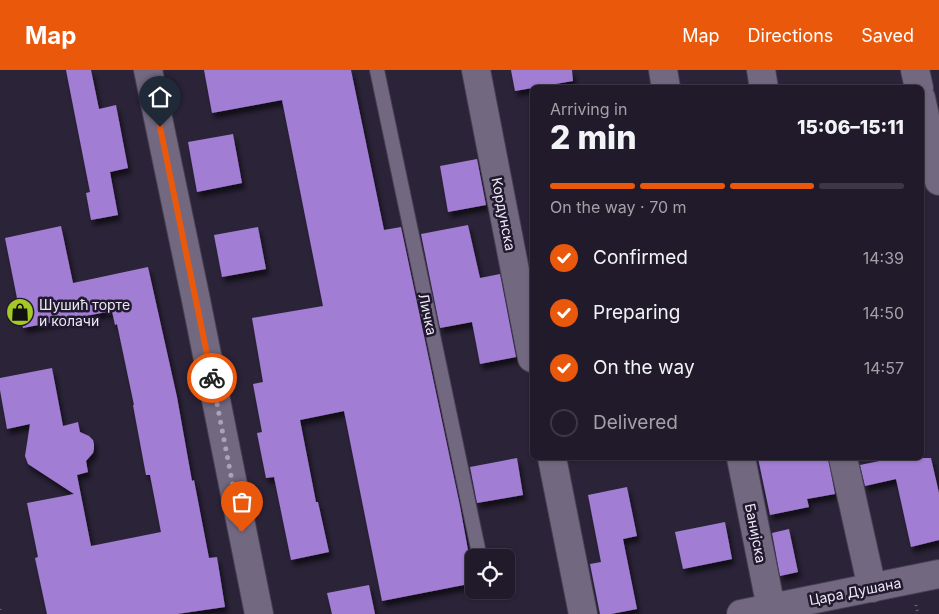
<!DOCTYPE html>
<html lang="en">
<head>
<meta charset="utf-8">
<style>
	body { margin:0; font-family:Inter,sans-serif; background:#2d2736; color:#f1f3f6; height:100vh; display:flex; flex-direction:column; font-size:19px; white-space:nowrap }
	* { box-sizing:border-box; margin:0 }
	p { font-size:16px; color:#a2a1a8 }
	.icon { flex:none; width:28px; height:28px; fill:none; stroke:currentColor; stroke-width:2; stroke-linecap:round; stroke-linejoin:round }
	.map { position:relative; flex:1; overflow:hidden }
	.drawer { position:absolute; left:530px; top:15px; width:394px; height:375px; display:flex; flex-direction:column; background:#201a2a; border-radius:8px; box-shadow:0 1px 4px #0004,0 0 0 1px #3d3847 }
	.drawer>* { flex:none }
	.tools { position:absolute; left:465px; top:479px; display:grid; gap:10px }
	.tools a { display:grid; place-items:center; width:50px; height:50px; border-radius:8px; background:#201a2a; box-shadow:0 1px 4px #0004,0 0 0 1px #3d3847; font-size:25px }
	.pin { position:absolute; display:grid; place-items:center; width:42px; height:42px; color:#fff; margin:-51px -21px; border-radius:50% 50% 50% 0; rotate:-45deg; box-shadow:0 0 5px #0007 }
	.pin .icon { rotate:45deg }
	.courier { position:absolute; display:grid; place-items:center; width:50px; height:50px; margin:-25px; border:4px solid #ea580c; border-radius:50%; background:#fff; color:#222; box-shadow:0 1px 6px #0007 }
	.overview em { font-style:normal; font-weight:800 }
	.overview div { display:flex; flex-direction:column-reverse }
	.overview { display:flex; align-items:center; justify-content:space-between; height:85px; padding:0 20px }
	h1 { font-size:32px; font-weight:800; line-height:38px }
	.bar { display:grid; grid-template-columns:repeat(4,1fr); gap:8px 5px; align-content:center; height:60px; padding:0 20px }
	.bar i { height:6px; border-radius:4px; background:#3d3847 }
	.bar .current { background:#ea580c }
	.bar p { grid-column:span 4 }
	ol { padding:0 20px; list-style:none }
	li { display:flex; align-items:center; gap:15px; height:55px }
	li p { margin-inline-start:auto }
	li .icon { padding:5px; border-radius:50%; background:#ea580c; color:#fff; stroke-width:4 }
	li:last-child { color:#a2a1a8 }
	li i { width:28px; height:28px; border:2px solid #3d3847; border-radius:50% }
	header { display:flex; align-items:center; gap:30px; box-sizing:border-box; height:70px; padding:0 25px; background:#ea580c; color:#fff }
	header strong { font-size:24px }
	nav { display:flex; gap:28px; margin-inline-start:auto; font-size:18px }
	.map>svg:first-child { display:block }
	.building { fill:#a17dd3; filter:url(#shadow) }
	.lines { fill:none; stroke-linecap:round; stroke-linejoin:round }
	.service-casing { stroke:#484153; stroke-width:16 }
	.minor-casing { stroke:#484153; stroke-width:30 }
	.path { stroke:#70697c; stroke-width:3; stroke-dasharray:1 4; stroke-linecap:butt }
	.service { stroke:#726981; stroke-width:14 }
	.minor { stroke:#726981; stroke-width:28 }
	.done { stroke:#a9a3b4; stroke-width:5; stroke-dasharray:0 9 }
	.route { stroke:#ea580c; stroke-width:6 }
	.labels { text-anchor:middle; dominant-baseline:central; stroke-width:5; stroke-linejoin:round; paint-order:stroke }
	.street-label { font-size:14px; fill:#ede8f6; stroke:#21192d }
	.poi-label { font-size:14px; fill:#ede8f6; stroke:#21192d; text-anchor:start }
</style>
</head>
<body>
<header>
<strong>Map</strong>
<nav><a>Map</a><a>Directions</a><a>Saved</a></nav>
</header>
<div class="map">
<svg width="939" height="544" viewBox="0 0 939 544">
	<defs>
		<filter id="shadow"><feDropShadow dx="3" dy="5.5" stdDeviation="2.5" flood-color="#0009"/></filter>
	</defs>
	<rect width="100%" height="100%" fill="#2b2338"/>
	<g class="building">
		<polygon points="66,0 91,0 99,39 116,35 128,98 110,102 118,145 91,150 86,123 90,122"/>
		<polygon points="204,0 351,0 384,160 401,157 460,436 474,513 382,531 344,341 300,350 316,432 318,432 329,482 291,490 274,407 266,408 257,363 262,362 253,314 263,312 252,248 323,236 282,30 212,43"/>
		<polygon points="511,0 572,0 573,11 515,21"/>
		<polygon points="233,64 242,113 197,122 188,72"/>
		<polygon points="477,89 486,135 448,142 440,96"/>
		<polygon points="468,155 480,208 500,204 516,287 480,294 472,252 440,258 421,164"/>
		<polygon points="61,156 73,213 148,197 177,327 192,411 194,410 209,488 217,487 225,537 177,544 47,544 35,488 38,487 27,433 74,424 28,394 25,386 30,354 7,359 0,320 0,308 52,298 63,356 78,352 80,362 89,366 93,370 94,374 94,379 93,383 86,391 88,402 77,405 91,476 161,462 150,405 146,405 133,335 134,335 117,254 115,255 112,241 23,258 5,168"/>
		<polygon points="258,157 266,199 222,207 214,165"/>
		<polygon points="517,388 523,425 477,433 470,397"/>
		<polygon points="758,388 828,388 835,424 807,429 809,437 770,445"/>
		<polygon points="894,388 931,388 939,423 939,470 911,477 896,409 865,416 860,395"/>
		<polygon points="627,417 637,466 623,469 637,539 611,544 600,544 590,494 601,492 588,425"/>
		<polygon points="725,452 732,489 683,499 675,462"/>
		<polygon points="789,459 798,502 780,506 772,463"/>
		<polygon points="369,515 375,544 332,544 327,523"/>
	</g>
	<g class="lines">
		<g class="service-casing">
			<polyline id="service" points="377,0 480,488"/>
		</g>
		<g class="minor-casing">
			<g id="minor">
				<polyline points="148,0 196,230 259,544"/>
				<polyline points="476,0 532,288"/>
				<polyline points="663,0 666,18"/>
				<polyline points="761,0 764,18"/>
				<polyline points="915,0 919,18"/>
				<polyline points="921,28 939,111"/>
				<polyline points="552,388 583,544"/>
				<polyline points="741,388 771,538"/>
				<polyline points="843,388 872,518"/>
				<polyline points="741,544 939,504"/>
			</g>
		</g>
		<g class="path">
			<polyline points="916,535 918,544"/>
			<polyline points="0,539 1,544"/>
		</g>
		<use href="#service" class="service"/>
		<use href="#minor" class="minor"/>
	</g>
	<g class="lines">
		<polyline class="done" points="212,308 242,462"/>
		<polyline class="route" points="160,57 212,308"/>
	</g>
	<defs>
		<g id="shop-disc" transform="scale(1.4375)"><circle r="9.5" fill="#a4c824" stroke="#21192d"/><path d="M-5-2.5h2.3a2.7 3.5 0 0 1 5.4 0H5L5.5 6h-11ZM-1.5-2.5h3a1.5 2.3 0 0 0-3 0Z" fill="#111"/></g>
	</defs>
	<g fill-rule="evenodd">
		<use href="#shop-disc" x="20" y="242"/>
	</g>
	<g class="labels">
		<g class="street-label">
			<text transform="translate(504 144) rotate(79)">Кордунска</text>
			<text transform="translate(428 244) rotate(78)">Личка</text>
			<text transform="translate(756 463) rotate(79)">Банијска</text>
			<text transform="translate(855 521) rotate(-11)">Цара Душана</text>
		</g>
		<g class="poi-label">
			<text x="39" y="234">Шушић торте<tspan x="39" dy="16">и колачи</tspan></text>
		</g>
	</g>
</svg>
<div class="tools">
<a><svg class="icon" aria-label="locate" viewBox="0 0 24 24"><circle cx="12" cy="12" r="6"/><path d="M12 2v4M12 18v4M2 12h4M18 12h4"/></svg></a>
</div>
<div class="pin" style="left:242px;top:462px;background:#ea580c"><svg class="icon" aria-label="bag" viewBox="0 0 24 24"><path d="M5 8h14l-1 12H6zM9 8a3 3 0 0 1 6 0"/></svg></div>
<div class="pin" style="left:160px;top:57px;background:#1f2937"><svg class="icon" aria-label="home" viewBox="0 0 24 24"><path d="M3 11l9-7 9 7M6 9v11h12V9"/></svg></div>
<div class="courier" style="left:212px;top:308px"><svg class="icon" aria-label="bike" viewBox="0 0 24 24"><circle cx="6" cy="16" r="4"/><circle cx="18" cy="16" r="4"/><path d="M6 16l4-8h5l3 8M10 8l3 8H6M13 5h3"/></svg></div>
<section class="drawer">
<div class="overview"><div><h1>2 min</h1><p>Arriving in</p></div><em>15:06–15:11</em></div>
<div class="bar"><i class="current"></i><i class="current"></i><i class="current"></i><i></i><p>On the way · 70 m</p></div>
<ol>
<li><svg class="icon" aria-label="check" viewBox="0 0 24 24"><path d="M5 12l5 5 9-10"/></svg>Confirmed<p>14:39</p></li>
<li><svg class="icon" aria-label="check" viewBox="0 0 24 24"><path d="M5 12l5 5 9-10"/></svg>Preparing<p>14:50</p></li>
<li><svg class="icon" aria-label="check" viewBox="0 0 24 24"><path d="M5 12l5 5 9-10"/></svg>On the way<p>14:57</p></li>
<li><i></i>Delivered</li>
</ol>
</section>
</div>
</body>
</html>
